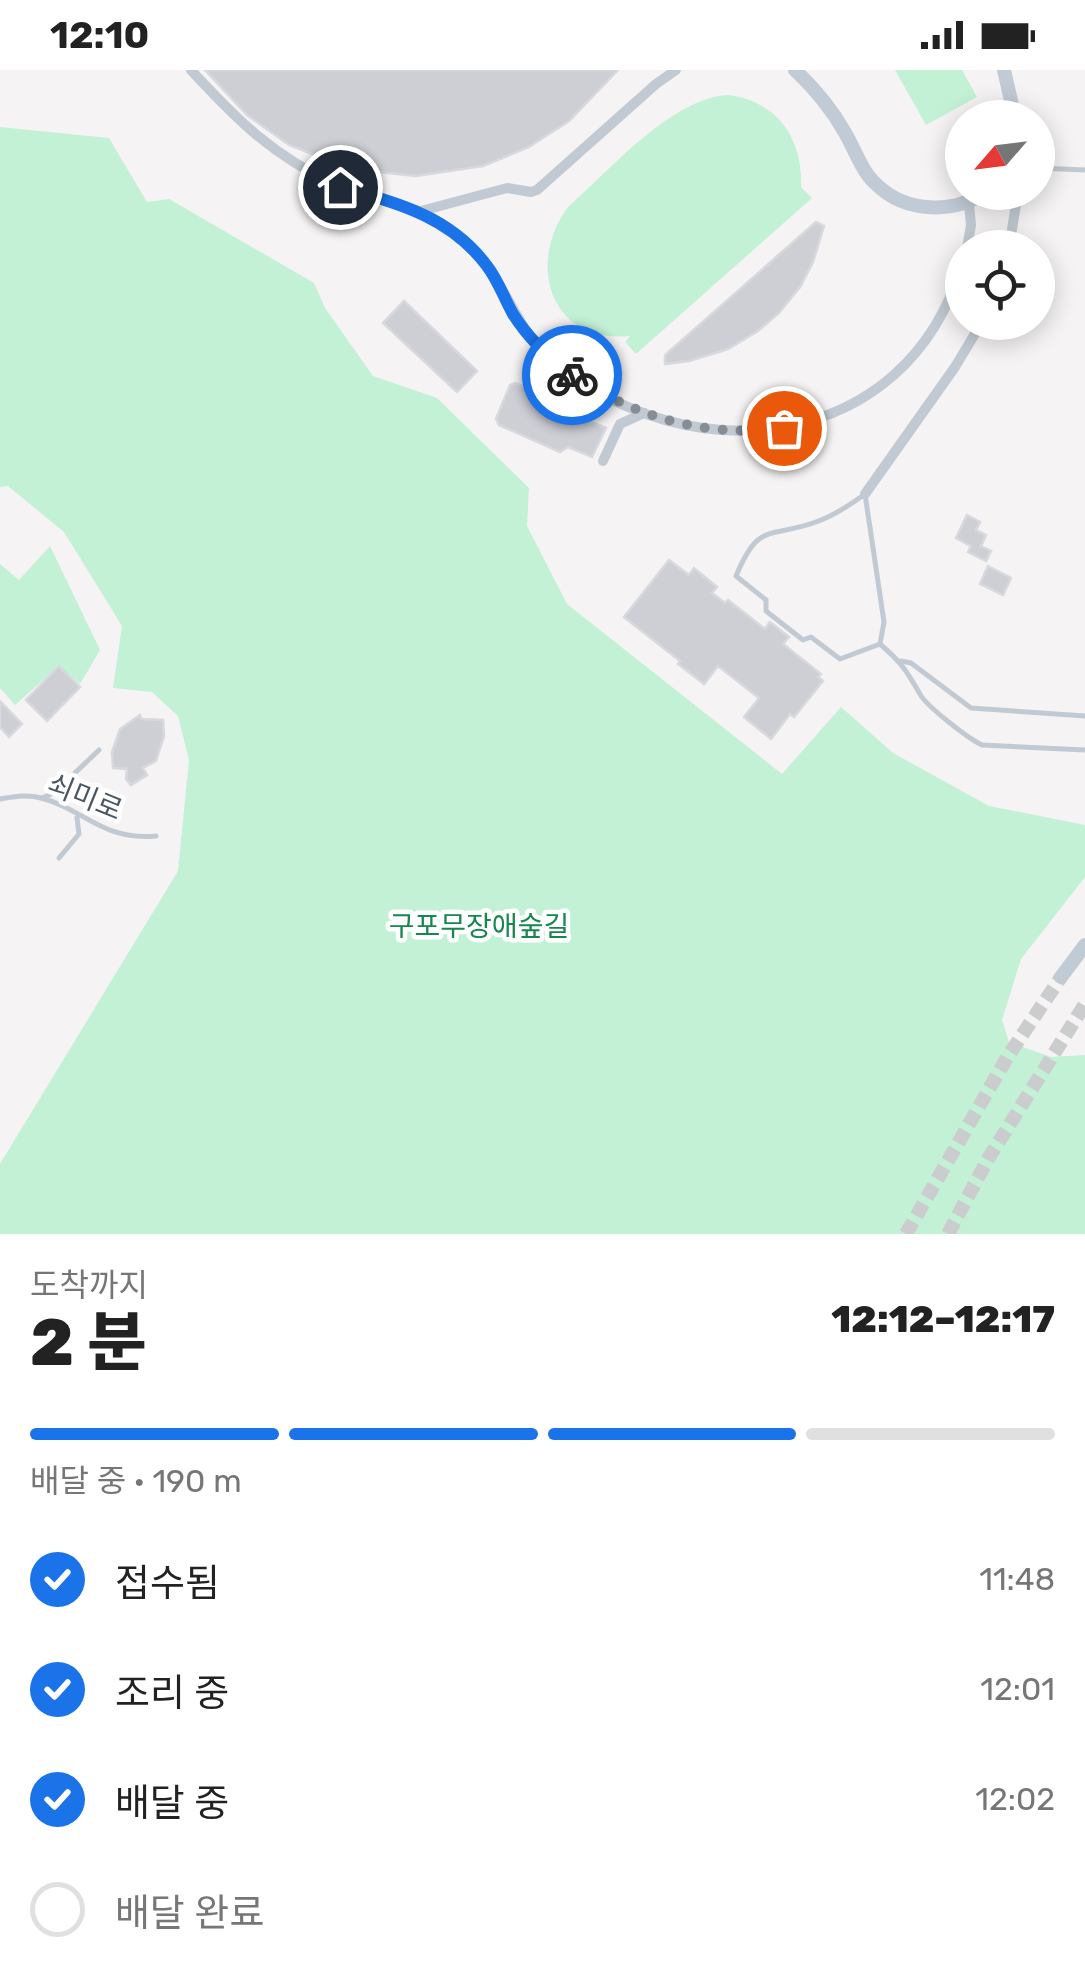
<!DOCTYPE html>
<html lang="ko">
<head>
<meta charset="utf-8">
<style>
	body { margin:0; font-family:Rubik,"Noto Sans KR",sans-serif; background:#f2f2f2; color:#222; height:100vh; display:flex; flex-direction:column; font-size:38px; white-space:nowrap }
	* { box-sizing:border-box; margin:0 }
	p { font-size:32px; color:#767676 }
	.icon { flex:none; width:55px; height:55px; fill:none; stroke:currentColor; stroke-width:2; stroke-linecap:round; stroke-linejoin:round }
	.map { position:relative; height:1164px; overflow:hidden }
	.drawer { display:flex; flex-direction:column; background:#fff; flex:1 }
	.drawer>* { flex:none }
	.needle { width:65px; rotate:242deg }
	.fabs { position:absolute; left:945px; top:30px; display:grid; gap:20px }
	.fabs a { display:grid; place-items:center; width:110px; height:110px; border-radius:50%; background:#fff; box-shadow:0 5px 25px #0003; font-size:50px }
	.pin { position:absolute; display:grid; place-items:center; width:85px; height:85px; color:#fff; margin:-42px; border:5px solid #fff; border-radius:50%; box-shadow:0 2px 10px #0007 }
	.courier { position:absolute; display:grid; place-items:center; width:100px; height:100px; margin:-50px; border:8px solid #1a73e8; border-radius:50%; background:#fff; color:#222; box-shadow:0 2px 12px #0007 }
	.headline em { font-style:normal; font-weight:800 }
	.headline div { display:flex; flex-direction:column-reverse }
	.headline { display:flex; align-items:center; justify-content:space-between; height:170px; padding:0 30px }
	h1 { font-size:65px; font-weight:800; line-height:75px }
	.bar { display:grid; grid-template-columns:repeat(4,1fr); gap:15px 10px; align-content:center; height:120px; padding:0 30px }
	.bar i { height:12px; border-radius:8px; background:#e0e0e0 }
	.bar .selected { background:#1a73e8 }
	.bar p { grid-column:span 4 }
	ol { padding:0 30px; list-style:none }
	li { display:flex; align-items:center; gap:30px; height:110px }
	li p { margin-inline-start:auto }
	li .icon { padding:10px; border-radius:50%; background:#1a73e8; color:#fff; stroke-width:4 }
	li:last-child { color:#767676 }
	li i { width:55px; height:55px; border:5px solid #e0e0e0; border-radius:50% }
	.status { display:flex; justify-content:space-between; align-items:center; height:70px; padding:0 50px; background:#fff; direction:ltr }
	.status svg { height:28px; fill:currentColor }
	.map>svg:first-child { display:block }
	.green { fill:#c3f1d5 }
	.building { fill:#cdcfd5; stroke:#d7d9de; stroke-width:2.5 }
	.lines { fill:none; stroke-linecap:round; stroke-linejoin:round }
	.secondary-tunnel { stroke:#caccce; stroke-width:14; stroke-dasharray:14 7; stroke-linecap:butt }
	.lane { stroke:#c1cad2; stroke-width:5 }
	.street { stroke:#c1cad2; stroke-width:10 }
	.secondary { stroke:#c1cbd6; stroke-width:14 }
	.done { stroke:#868d94; stroke-width:10; stroke-dasharray:0 18 }
	.route { stroke:#1a73e8; stroke-width:12 }
	.labels { text-anchor:middle; dominant-baseline:central; stroke-width:9; stroke-linejoin:round; paint-order:stroke }
	.street-label { font-size:28px; fill:#4a5661; stroke:#fff }
	.park-label { font-size:28px; fill:#17864f; stroke:#fff }
</style>
</head>
<body>
<div class="status"><b>12:10</b><svg viewBox="0 0 49 12"><path d="M0 12V9h3v3zM5 12V6h3v6zM10 12V3h3v9zM15 12V0h3v12zM26 1h20v11H26zM47 4h2v5h-2z"/></svg></div>
<div class="map">
<svg width="1085" height="1164" viewBox="0 0 1085 1164">
	<rect width="100%" height="100%" fill="#f5f3f3"/>
	<g class="green">
		<polygon points="895,0 962,0 977,27 926,55"/>
		<path d="M728,25C777,31 803,68 801,117L812,128L636,284L625,272L630,266C550,274 526,194 568,137C610,100 672,28 728,25Z"/>
		<polygon points="0,57 109,68 147,132 169,129 314,213 325,238 373,306 437,328 529,418 527,456 567,534 782,704 841,637 893,683 989,736 1085,755 1085,807 1021,889 1002,950 1009,972 1051,987 1085,985 1085,1164 0,1164 0,1094 178,801 189,690 178,646 152,622 113,618 122,556 64,462 8,416 0,417"/>
		<polygon points="50,476 100,580 80,614 59,596 15,635 0,618 0,494 19,510"/>
	</g>
	<g class="building">
		<polygon points="205,0 618,0 569,51 529,77 483,96 416,106 350,99 289,75 247,45"/>
		<polygon points="816,152 824,156 813,192 800,217 779,243 758,261 728,279 689,291 665,294 665,285"/>
		<polygon points="404,231 477,301 457,322 383,253"/>
		<polygon points="515,313 580,339 584,349 606,358 592,387 568,377 560,382 499,355 496,349 510,315"/>
		<polygon points="967,445 980,452 976,460 986,465 981,476 991,481 986,491 968,482 971,476 956,468"/>
		<polygon points="669,490 689,505 694,498 717,517 712,523 725,533 728,530 765,559 770,552 789,567 783,574 821,604 818,607 823,611 794,647 790,644 771,669 744,647 759,628 718,596 704,614 678,594 680,591 624,547"/>
		<polygon points="988,496 1011,508 1003,525 980,514"/>
		<polygon points="59,596 80,617 47,651 26,630"/>
		<polygon points="0,631 22,654 9,667 0,657"/>
		<polygon points="140,645 141,649 163,650 164,666 156,691 143,698 147,705 131,715 126,709 127,699 113,698 112,682 120,659"/>
	</g>
	<g class="lines">
		<g class="secondary-tunnel">
			<polyline points="906,1164 1008,986 1061,907"/>
			<polyline points="948,1164 988,1089 1085,934"/>
		</g>
		<g class="lane">
			<polyline points="1038,98 1085,100"/>
			<path d="M865,424L884,552L880,574L840,589L811,567L803,570L766,541V530L736,506C759,451 768,469 816,452C833,446 850,435 865,424Z"/>
			<path d="M880,574C902,593 906,600 920,624C926,636 969,669 982,675L1085,680"/>
			<polyline points="901,591 911,593 971,638 1085,646"/>
			<polyline points="42,728 54,723 99,680"/>
			<path d="M0,729C13,727 27,724 41,728C84,739 102,771 156,766"/>
			<polyline points="59,788 79,764 77,748"/>
		</g>
		<g class="street">
			<path d="M191,0C238,51 273,86 338,116C373,131 411,131 443,155C458,167 476,180 487,196C511,228 519,261 551,289C688,406 907,383 962,194"/>
			<polyline points="421,141 507,118 531,122 537,120 656,14 676,0"/>
			<polyline points="967,178 971,155 969,134"/>
			<polyline points="1009,178 1018,122"/>
			<polyline points="603,391 620,354 644,343"/>
			<polyline points="865,424 955,297 982,252"/>
		</g>
		<g class="secondary">
			<path d="M795,0C814,18 831,38 844,61C855,79 861,101 877,115C906,143 954,144 986,122"/>
			<polyline points="1004,0 1015,48"/>
			<polyline points="1061,907 1085,875"/>
		</g>
	</g>
	<g class="lines">
		<path class="done" d="M572,305C637,348 706,368 784,358"/>
		<path class="route" d="M340,117C397,133 450,146 487,196C498,210 504,228 513,244C528,268 549,288 572,305"/>
	</g>
	<g class="labels">
		<g class="street-label">
			<text transform="translate(85 727) rotate(22)">쇠미로</text>
		</g>
		<g class="park-label">
			<text x="479" y="856">구포무장애숲길</text>
		</g>
	</g>
</svg>
<div class="fabs">
<a><svg class="needle" viewBox="-14 -14 28 28"><path d="M0-13l5 13h-10z" fill="#e53935"/><path d="M0 13l5-13h-10z" fill="#767676"/></svg></a>
<a><svg class="icon" aria-label="locate" viewBox="0 0 24 24"><circle cx="12" cy="12" r="6"/><path d="M12 2v4M12 18v4M2 12h4M18 12h4"/></svg></a>
</div>
<div class="pin" style="left:784px;top:358px;background:#ea580c"><svg class="icon" aria-label="bag" viewBox="0 0 24 24"><path d="M5 8h14l-1 12H6zM9 8a3 3 0 0 1 6 0"/></svg></div>
<div class="pin" style="left:340px;top:117px;background:#1f2937"><svg class="icon" aria-label="home" viewBox="0 0 24 24"><path d="M3 11l9-7 9 7M6 9v11h12V9"/></svg></div>
<div class="courier" style="left:572px;top:305px"><svg class="icon" aria-label="bike" viewBox="0 0 24 24"><circle cx="6" cy="16" r="4"/><circle cx="18" cy="16" r="4"/><path d="M6 16l4-8h5l3 8M10 8l3 8H6M13 5h3"/></svg></div>
</div>
<section class="drawer">
<div class="headline"><div><h1>2 분</h1><p>도착까지</p></div><em>12:12–12:17</em></div>
<div class="bar"><i class="selected"></i><i class="selected"></i><i class="selected"></i><i></i><p>배달 중 · 190 m</p></div>
<ol>
<li><svg class="icon" aria-label="check" viewBox="0 0 24 24"><path d="M5 12l5 5 9-10"/></svg>접수됨<p>11:48</p></li>
<li><svg class="icon" aria-label="check" viewBox="0 0 24 24"><path d="M5 12l5 5 9-10"/></svg>조리 중<p>12:01</p></li>
<li><svg class="icon" aria-label="check" viewBox="0 0 24 24"><path d="M5 12l5 5 9-10"/></svg>배달 중<p>12:02</p></li>
<li><i></i>배달 완료</li>
</ol>
</section>
</body>
</html>
